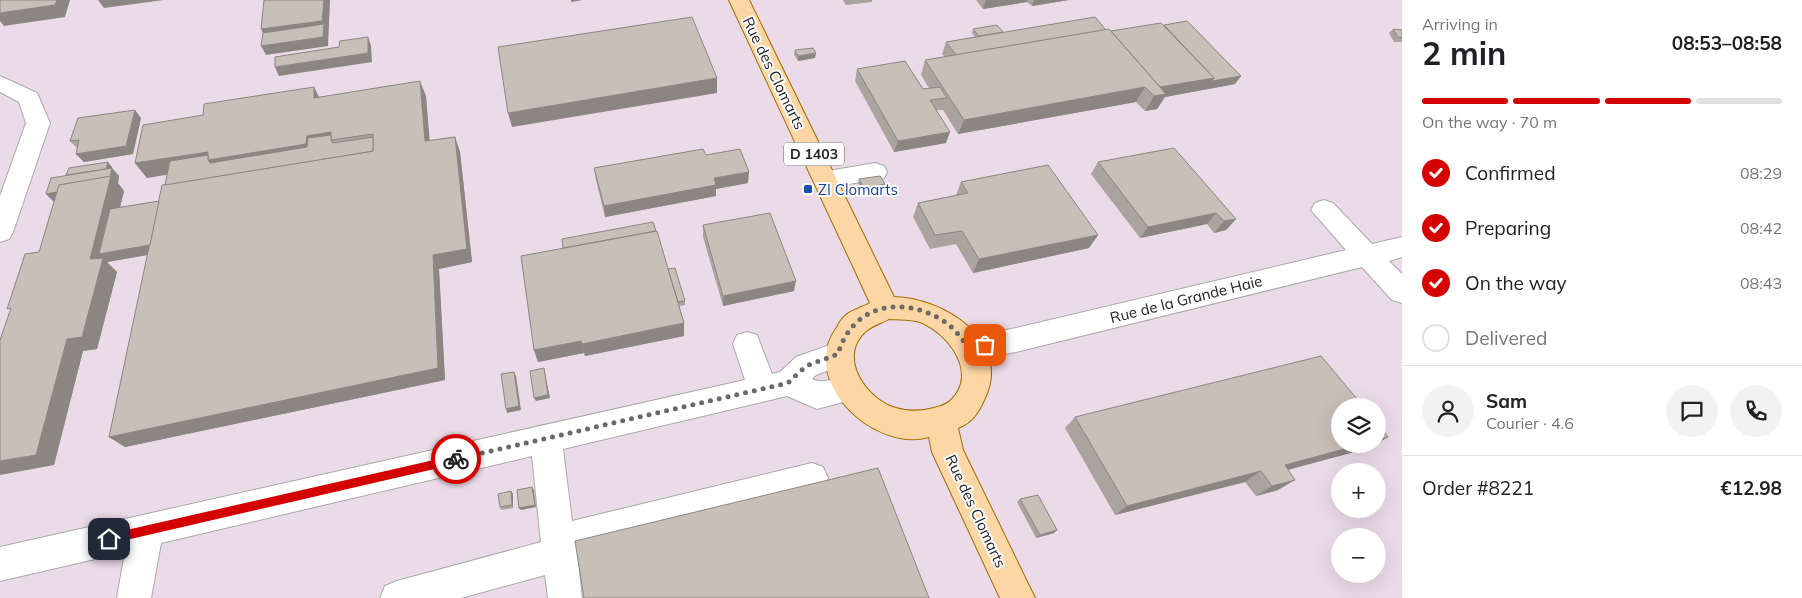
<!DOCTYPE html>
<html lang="en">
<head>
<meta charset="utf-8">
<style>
	body { margin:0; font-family:Mulish,sans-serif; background:#f2f2f2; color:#202124; height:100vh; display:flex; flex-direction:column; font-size:19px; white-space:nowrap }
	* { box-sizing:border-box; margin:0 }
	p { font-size:16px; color:#757577 }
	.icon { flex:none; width:28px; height:28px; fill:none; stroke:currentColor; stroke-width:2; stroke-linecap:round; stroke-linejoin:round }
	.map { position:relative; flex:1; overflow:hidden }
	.drawer { display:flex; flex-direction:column; background:#fff; width:400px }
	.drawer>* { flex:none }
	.buttons { position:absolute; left:1331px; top:398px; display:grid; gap:10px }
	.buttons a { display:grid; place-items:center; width:55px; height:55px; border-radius:50%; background:#fff; box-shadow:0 5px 20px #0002; font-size:25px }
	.pin { position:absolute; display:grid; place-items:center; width:42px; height:42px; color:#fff; margin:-21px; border-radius:10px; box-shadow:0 2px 8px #0006 }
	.courier { position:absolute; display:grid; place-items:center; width:50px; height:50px; margin:-25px; border:4px solid #d40000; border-radius:50%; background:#fff; color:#222; box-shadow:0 1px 6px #0007 }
	.overview em { font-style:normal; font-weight:700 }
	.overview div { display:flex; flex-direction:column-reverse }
	.overview { display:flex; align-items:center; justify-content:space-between; height:85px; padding:0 20px }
	h1 { font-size:32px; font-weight:700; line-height:38px }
	.bar { display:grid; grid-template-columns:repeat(4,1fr); gap:8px 5px; align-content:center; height:60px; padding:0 20px }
	.bar i { height:6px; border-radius:4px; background:#e0e0e0 }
	.bar .current { background:#d40000 }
	.bar p { grid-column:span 4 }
	.line { display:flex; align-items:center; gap:12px; padding:0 20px; border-top:1px solid #e0e0e0 }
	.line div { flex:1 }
	.round { display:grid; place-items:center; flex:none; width:52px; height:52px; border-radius:26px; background:#f2f2f2 }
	ol { padding:0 20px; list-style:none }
	li { display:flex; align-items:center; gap:15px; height:55px }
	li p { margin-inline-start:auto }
	li .icon { padding:5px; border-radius:50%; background:#d40000; color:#fff; stroke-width:4 }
	li:last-child { color:#757577 }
	li i { width:28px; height:28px; border:2px solid #e0e0e0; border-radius:50% }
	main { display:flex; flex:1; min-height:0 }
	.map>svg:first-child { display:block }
	.industrial { fill:#ebdbe8; fill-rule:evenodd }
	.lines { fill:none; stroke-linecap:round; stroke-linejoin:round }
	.minor-casing { stroke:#a9a9a9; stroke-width:2 }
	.major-casing { stroke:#a06b00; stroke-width:2 }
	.minor { fill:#fff; fill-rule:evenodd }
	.major { fill:#fcd6a4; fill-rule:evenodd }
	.wall { fill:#aba49e }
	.shaded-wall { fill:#8b8681 }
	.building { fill:#c7bfb8; stroke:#8b8681 }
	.route { fill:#d40000 }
	.done { stroke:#6b6a68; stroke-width:5; stroke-dasharray:0 9 }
	.transit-dot { fill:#1a4fb4; stroke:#fff; stroke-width:2 }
	.labels { text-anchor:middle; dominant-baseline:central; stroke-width:4; stroke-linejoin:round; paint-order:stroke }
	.shield { fill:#fff; stroke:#646464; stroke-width:1 }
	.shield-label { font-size:14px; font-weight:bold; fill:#222 }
	.street-label { font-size:15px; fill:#222; stroke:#fff }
	.transit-label { font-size:15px; fill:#164399; stroke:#fff; text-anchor:start }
</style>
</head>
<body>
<main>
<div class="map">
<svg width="1402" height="598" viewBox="0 0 1402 598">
	<rect width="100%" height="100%" fill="#f2efe9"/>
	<path class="industrial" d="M0,0H1402V598H0ZM1340,406H1378V444H1340ZM1340,471H1378V509H1340ZM1340,536H1378V574H1340Z"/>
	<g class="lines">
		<g class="minor-casing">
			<g id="minor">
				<polygon points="0,76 37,93 50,123 13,232 9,239 0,242 0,196 26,123 19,102 0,92"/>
				<polygon points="875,163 884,166 887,172 884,178 826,188 817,185 814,179 817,173"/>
				<polygon points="1324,200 1333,203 1372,244 1402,237 1402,257 1389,261 1402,274 1402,303 1392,300 1362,267 1016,352 969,360 959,357 955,348 959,339 1016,328 1346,250 1311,210 1315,203"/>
				<path d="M747,332L757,335L772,374L780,372L796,357L838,342L848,345L852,354L848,363L816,375L812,379C827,386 839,373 858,380L862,389L858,398L817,409L787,396L563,449L572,521L812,463L823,467L828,478L823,489L577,553L582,598H548L545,575L461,598H380L385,586L397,581L541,542L532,456L161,543L151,598H117L125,552L0,581V547L745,380L733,344L737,335Z"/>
			</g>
		</g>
		<g class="major-casing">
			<path id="major" d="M729,0H749L894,297C944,298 1012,341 985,398C979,412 972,423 958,428L963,450L1035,598H1000L932,452L929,437C875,453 797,381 837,327C839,323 842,318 846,315C852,310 863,307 870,303ZM889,319C899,320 910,319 920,322C948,333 979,373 951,400C946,405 941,406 934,408C922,411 909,412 896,408C867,400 837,358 865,332C871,326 882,323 889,319Z"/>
		</g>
		<use href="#minor" class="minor"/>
		<use href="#major" class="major"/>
	</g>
	<g class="wall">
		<polygon points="843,0 872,0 872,2 846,5"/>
		<polygon points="976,0 1069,0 1032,6 1027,2 983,9"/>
		<polygon points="1164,25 1241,76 1235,84 1165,97 1157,109 1145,111 1136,102 958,134 943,110 937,110 946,143 894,152 855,81 857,69 923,89 929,88 921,75 925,60 945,57 942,54 946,42 975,37 972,33 973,29 1003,32 1106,30 1111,31"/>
		<polygon points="1393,29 1402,30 1402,42 1394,42 1389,33"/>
		<polygon points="795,50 815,58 798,61 794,55"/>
		<polygon points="426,96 429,141 455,137 460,152 472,262 439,269 445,380 125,447 109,437 148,255 107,262 117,272 97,349 83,351 54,465 39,252 112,167 111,168 119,176 118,183 124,191 120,207 159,201 165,185 167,174 147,178 135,163 319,97"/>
		<polygon points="141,118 133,154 84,162 76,154 77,148 70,141"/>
		<polygon points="706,155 748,183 716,189 716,196 605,217 596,180 594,168"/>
		<polygon points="1098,162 1236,219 1226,230 1214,233 1207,224 1140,238 1091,174"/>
		<polygon points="859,179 883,189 863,193 858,183"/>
		<polygon points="961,182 1098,235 1089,248 973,273 956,244 930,249 913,217 918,203 956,195"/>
		<polygon points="703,225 794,291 723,306 703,237"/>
		<polygon points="563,248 668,269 685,301 685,305 679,306 684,323 684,336 585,356 584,353 538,362 534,350"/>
		<polygon points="1075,417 1369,448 1288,470 1278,490 1256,496 1245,482 1115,515 1065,428"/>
		<polygon points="511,491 513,494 513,508 501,510 500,507"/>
		<polygon points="1020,499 1057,530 1054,533 1036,538 1017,502"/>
	</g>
	<g class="shaded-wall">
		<polygon points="57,0 70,0 65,17 4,26 0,21 0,13"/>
		<polygon points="98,0 164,0 104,8"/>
		<polygon points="324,0 330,0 328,46 266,55 261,46 267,42 261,29"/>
		<polygon points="571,0 583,0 571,2"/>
		<polygon points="986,0 1028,0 1027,2 983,9"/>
		<polygon points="1034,0 1069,0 1032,6"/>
		<polygon points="368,37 371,46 372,62 279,76 275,67 368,53"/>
		<polygon points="816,53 815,58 798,61 798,56"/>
		<polygon points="1241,76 1235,84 1165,97 1157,109 1145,111 1154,96 1157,87 1214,78"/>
		<polygon points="717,78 717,93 512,127 508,113"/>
		<polygon points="420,81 426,96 431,156 425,141"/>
		<polygon points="314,87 321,101 314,98"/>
		<polygon points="1145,87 1136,102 958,134 964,120"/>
		<polygon points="135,110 141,118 133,154 84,162 76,154"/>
		<polygon points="331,132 331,140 218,174 213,167 147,178 135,163"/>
		<polygon points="950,132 946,143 894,152 898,141"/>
		<polygon points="455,137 460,152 472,262 439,269 445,380 125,447 109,437 433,255"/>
		<polygon points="108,162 112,167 109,178 69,184"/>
		<polygon points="112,168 119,176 118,183 124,191 109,252 157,244 164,252 107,262 117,272 97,349 83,351 54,465 0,475 0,461 67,339 90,259 54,202 46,194"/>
		<polygon points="749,172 748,183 716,189 716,196 605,217 604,206 714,178"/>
		<polygon points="885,184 883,189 863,193 864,188"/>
		<polygon points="1216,213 1207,224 1140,238 1148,227"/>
		<polygon points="1236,219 1226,230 1214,233 1224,221"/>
		<polygon points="1098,235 1089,248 973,273 979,259"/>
		<polygon points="796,281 794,291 723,306 723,296"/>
		<polygon points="684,323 684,336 585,356 582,344"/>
		<polygon points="581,341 584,353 538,362 534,350"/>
		<polygon points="544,368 550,398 536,401 534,398"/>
		<polygon points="514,372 516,376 521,410 507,413 506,409"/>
		<polygon points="1388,437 1378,443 1378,440"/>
		<polygon points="1363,444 1376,444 1369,448 1268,475 1285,465"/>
		<polygon points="1261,471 1245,482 1115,515 1127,506"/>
		<polygon points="1295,480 1278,490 1256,496 1272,486"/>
		<polygon points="532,487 534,490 536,507 521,510 519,508"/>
		<polygon points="511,491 513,494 513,508 512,505"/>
		<polygon points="1057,530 1054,533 1036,538 1040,535"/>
	</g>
	<g class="building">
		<polygon points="0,0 57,0 55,5 0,13"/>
		<polygon points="264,0 324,0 322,21 261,29"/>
		<polygon points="692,17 717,78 508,113 498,47"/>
		<polygon points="1095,17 1106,30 956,55 946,42"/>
		<polygon points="1187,21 1241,76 1212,81 1214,78 1164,25"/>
		<polygon points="1161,23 1214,78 1160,87 1111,31"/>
		<polygon points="324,24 323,37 261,46 263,33"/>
		<polygon points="997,25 1003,32 979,36 973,29"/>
		<polygon points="1109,29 1166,94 1154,96 1145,87 964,120 925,60"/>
		<polygon points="1393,29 1402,30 1402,38 1398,37"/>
		<polygon points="368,37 368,53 275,67 275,57 339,47 340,41"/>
		<polygon points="813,48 816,53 798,56 795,50"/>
		<polygon points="905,61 923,89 940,87 947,98 930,100 950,132 898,141 857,69"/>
		<polygon points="420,81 425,141 455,137 467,249 433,255 438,368 109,437 162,185 373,151 373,134 331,140 331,132 307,136 306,144 208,160 208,152 135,163 143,125 203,115 204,104 314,87 314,98"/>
		<polygon points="135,110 126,146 76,154 79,140 70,141 78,118"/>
		<polygon points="331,135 331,140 333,143 373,137 373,151 165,185 170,161 208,155 208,160 210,163 307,147 308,138"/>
		<polygon points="1174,148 1236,219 1224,221 1216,213 1148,227 1098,162"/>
		<polygon points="703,149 706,155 740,149 749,172 714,178 716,185 604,206 594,168"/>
		<polygon points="108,162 106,169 66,175 69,168"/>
		<polygon points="1048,165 1098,235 979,259 962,231 935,235 918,203 968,193 961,182"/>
		<polygon points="112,168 110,177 59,185 57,192 46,194 51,178"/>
		<polygon points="111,176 90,259 103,258 82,337 67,339 36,455 0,461 0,340 11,308 7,309 25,254 39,252 59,185"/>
		<polygon points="880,176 885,184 864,188 859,179"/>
		<polygon points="159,201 150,245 99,254 110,209"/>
		<polygon points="770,213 796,281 723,296 703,225"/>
		<polygon points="653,222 656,231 563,248 562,239"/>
		<polygon points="657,231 684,323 582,344 581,341 534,350 521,256"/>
		<polygon points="675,268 685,301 678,302 668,269"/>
		<polygon points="1321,356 1363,406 1340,406 1340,444 1363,444 1285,465 1295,480 1272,486 1261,471 1127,506 1075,417"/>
		<polygon points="544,368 548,395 534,398 530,371"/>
		<polygon points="514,372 519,406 506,409 501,374"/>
		<polygon points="1378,424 1388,437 1378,440"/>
		<polygon points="878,468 929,598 584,598 575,541"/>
		<polygon points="532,487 535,505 519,508 517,490"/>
		<polygon points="511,491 512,505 500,507 498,494"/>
		<polygon points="1038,495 1057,530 1040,535 1020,499"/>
	</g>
	<polygon class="route" points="456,455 461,459 456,464 109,544 104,539 109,534"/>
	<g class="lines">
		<path class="done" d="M456,459L788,383L806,366L838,354C852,305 901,295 942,320C954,327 961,338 969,348L985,345"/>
	</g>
	<rect class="transit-dot" x="803" y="184" width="10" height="10" rx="2.5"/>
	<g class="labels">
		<rect class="shield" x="784" y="142.5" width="60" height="23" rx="4"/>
		<g class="shield-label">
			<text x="814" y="154">D 1403</text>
		</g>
		<g class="street-label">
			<text transform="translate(774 73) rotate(64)">Rue des Clomarts</text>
			<text transform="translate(1186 299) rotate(-14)">Rue de la Grande Haie</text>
			<text transform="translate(976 511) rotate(65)">Rue des Clomarts</text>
		</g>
		<g class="transit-label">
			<text x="818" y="189">ZI Clomarts</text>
		</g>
	</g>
</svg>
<div class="buttons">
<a><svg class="icon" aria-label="layers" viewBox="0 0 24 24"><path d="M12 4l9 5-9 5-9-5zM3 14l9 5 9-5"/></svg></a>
<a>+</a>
<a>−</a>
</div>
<div class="pin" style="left:985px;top:345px;background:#ea580c"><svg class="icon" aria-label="bag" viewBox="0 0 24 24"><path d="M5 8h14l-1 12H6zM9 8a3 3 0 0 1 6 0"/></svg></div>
<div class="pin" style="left:109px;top:539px;background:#1f2937"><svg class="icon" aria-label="home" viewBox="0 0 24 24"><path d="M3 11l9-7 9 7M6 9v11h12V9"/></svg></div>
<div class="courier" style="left:456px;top:459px"><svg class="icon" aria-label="bike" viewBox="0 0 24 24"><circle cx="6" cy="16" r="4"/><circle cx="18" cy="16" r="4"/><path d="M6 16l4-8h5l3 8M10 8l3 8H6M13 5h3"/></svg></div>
</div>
<section class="drawer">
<div class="overview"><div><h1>2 min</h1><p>Arriving in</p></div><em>08:53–08:58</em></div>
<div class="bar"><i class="current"></i><i class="current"></i><i class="current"></i><i></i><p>On the way · 70 m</p></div>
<ol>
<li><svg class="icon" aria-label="check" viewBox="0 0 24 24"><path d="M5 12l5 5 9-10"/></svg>Confirmed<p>08:29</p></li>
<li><svg class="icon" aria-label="check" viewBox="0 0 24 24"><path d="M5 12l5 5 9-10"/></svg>Preparing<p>08:42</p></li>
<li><svg class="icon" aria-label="check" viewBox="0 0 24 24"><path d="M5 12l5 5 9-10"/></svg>On the way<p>08:43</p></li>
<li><i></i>Delivered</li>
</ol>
<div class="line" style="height:90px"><a class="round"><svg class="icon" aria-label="person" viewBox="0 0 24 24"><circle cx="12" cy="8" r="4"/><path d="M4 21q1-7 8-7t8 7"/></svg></a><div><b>Sam</b><p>Courier · 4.6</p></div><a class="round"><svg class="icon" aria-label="chat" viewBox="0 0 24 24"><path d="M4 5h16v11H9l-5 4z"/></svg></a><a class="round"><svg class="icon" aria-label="phone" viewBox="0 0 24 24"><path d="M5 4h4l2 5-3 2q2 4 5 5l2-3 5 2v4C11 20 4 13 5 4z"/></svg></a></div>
<div class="line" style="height:65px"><div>Order #8221</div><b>€12.98</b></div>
</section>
</main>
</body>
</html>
